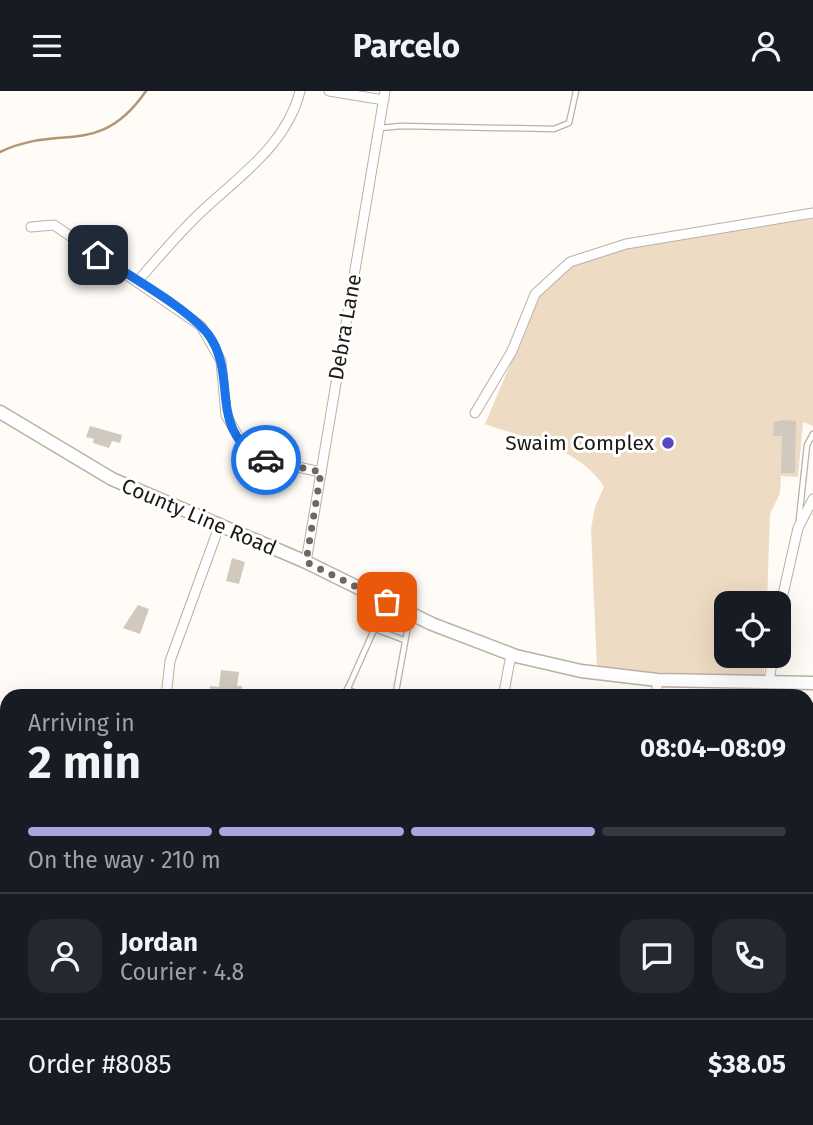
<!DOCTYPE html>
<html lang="en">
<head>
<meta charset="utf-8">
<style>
	body { margin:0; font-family:"Fira Sans",sans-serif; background:#242831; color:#f1f3f6; height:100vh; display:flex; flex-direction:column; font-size:26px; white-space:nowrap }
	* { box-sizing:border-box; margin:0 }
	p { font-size:23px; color:#9ea1a6 }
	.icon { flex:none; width:38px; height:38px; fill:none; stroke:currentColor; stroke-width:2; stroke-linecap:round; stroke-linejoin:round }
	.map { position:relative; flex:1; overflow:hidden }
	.panel { position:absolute; left:0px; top:598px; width:814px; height:436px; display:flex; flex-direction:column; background:#171b24; border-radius:21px 21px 0 0; box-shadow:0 7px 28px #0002 }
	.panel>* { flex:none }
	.tools { position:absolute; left:714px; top:500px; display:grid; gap:14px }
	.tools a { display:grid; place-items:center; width:77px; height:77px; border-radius:14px; background:#171b24; box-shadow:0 7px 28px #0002; font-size:35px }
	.pin { position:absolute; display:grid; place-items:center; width:60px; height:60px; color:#fff; margin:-30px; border-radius:14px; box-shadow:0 4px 10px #0006 }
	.courier { position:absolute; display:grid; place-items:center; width:70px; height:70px; margin:-35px; border:5px solid #1a73e8; border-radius:50%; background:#fff; color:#222; box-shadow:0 2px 9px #0007 }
	.overview em { font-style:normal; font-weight:700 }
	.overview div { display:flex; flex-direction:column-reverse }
	.overview { display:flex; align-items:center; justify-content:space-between; height:119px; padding:0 28px }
	h1 { font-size:46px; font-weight:700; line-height:52px }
	.bar { display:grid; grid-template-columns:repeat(4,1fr); gap:10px 7px; align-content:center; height:84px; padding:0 28px }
	.bar i { height:9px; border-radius:5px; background:#363941 }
	.bar .current { background:#aca6de }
	.bar p { grid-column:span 4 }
	.line { display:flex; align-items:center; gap:18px; padding:0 28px; border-top:2px solid #363941 }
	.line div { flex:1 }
	.round { display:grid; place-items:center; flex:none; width:74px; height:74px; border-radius:21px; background:#242831 }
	header { display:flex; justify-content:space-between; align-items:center; height:91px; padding:0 28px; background:#171b24; font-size:32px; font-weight:700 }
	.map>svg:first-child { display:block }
	.green { fill:#eedbc3 }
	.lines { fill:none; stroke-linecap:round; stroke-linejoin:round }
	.stream { stroke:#b29672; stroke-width:2.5 }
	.building { fill:#d2c9be }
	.lane-casing { stroke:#bab1a6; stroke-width:7 }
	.street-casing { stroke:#bab1a6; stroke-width:11 }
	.secondary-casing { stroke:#bab1a6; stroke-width:15 }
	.lane { stroke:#fff; stroke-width:4.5 }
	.street { stroke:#fff; stroke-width:9 }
	.secondary { stroke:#fff; stroke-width:12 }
	.done { stroke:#6c6964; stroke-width:7; stroke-dasharray:0 12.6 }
	.route { stroke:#1a73e8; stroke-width:9 }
	.poi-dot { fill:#5749c0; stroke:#fff; stroke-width:2.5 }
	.labels { text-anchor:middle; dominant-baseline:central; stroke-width:6; stroke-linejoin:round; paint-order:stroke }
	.street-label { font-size:21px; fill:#1d1a16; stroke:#fff }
	.poi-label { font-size:21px; fill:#1d1a16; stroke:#fff; text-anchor:end }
</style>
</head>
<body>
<header><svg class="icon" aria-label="menu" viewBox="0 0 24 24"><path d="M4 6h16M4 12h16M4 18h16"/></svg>Parcelo<svg class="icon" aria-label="person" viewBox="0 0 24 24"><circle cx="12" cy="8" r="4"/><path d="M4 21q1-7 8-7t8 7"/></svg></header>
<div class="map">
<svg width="813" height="1034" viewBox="0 0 813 1034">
	<rect width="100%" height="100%" fill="#fffbf6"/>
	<path class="green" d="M813,128V335L803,331L798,386L781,385L780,402L770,423L767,513H726V565H764V586L597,579L591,438L595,416L604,396C579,356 527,348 485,333L540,203L563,178L600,161L742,135Z"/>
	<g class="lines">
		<path class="stream" d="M0,61C60,32 99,68 146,0"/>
	</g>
	<g class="building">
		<polygon points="783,329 796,330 795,382 781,382 782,345 773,345 774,331"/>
		<polygon points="90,335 122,344 120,352 112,350 109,357 93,352 94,348 86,346"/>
		<polygon points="232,467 245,471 239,493 226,490"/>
		<polygon points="138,514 149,518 140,543 123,537"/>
		<polygon points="221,579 239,581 237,595 242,595 241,604 209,606 210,595 219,596"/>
	</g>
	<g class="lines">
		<g class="lane-casing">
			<g id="lane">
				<polyline points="380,37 401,35 554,38 569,32 576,0"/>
				<polyline points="799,428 807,354 813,343"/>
				<polyline points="375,538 404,549"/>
				<polyline points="347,598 364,606"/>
				<polyline points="344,606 386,512"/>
				<polyline points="395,606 410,524"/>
			</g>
		</g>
		<g class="street-casing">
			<g id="street">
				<polyline points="329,0 384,9"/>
				<polyline points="31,136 54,134 201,235 221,270 226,324 242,352 270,370 321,381"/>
				<path d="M137,191C157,168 177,144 199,123C238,86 287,54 300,0"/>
				<polyline points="475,322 512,260 535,203 570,171 626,153 813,122"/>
				<polyline points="306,471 385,0"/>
				<polyline points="779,521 798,437 813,408"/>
				<polyline points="657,589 657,606"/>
				<polyline points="769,591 773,565"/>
				<polyline points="166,606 170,570 219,436"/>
				<polyline points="503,606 511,564"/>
				<polyline points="807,765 813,769"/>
				<polyline points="21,1027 21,1034"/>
				<polyline points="346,1027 348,1034"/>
				<polyline points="668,1027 675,1034"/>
				<polyline points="641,1034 648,1027"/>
			</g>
		</g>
		<g class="secondary-casing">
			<polyline id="secondary" points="0,321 112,388 306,471 432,533 516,565 581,580 657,589 813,592"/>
		</g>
		<use href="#lane" class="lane"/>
		<use href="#street" class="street"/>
		<use href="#secondary" class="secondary"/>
	</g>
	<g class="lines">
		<polyline class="done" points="266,369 321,381 306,471 387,511"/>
		<path class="route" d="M98,164C129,185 186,216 208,243C240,286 205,341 266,369"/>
	</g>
	<circle class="poi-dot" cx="668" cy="352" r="7"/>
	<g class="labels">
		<g class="street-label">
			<text transform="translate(345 236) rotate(-80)">Debra Lane</text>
			<text transform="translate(199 426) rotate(23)">County Line Road</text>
		</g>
		<g class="poi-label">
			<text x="654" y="352">Swaim Complex</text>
		</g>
	</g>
</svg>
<div class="tools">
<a><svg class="icon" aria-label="locate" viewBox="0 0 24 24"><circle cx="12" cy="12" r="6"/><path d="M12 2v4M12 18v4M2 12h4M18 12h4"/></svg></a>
</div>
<div class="pin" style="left:387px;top:511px;background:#ea580c"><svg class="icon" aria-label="bag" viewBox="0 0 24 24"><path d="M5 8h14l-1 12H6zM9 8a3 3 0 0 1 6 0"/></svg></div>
<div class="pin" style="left:98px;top:164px;background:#1f2937"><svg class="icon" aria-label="home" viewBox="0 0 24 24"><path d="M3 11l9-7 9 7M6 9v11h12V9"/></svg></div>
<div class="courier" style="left:266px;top:369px"><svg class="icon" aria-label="car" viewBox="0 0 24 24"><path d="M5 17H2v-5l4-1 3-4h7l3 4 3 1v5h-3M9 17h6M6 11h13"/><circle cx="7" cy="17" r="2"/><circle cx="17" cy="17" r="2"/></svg></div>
<section class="panel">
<div class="overview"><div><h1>2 min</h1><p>Arriving in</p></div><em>08:04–08:09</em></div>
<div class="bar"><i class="current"></i><i class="current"></i><i class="current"></i><i></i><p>On the way · 210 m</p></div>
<div class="line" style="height:126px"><a class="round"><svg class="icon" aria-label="person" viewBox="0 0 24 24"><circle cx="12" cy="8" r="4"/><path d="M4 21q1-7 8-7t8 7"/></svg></a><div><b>Jordan</b><p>Courier · 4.8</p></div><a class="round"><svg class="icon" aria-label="chat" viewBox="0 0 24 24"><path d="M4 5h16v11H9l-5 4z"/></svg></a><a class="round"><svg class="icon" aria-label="phone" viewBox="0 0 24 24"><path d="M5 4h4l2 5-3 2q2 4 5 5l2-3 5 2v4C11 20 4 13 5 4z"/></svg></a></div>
<div class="line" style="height:91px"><div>Order #8085</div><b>$38.05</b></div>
</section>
</div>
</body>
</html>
